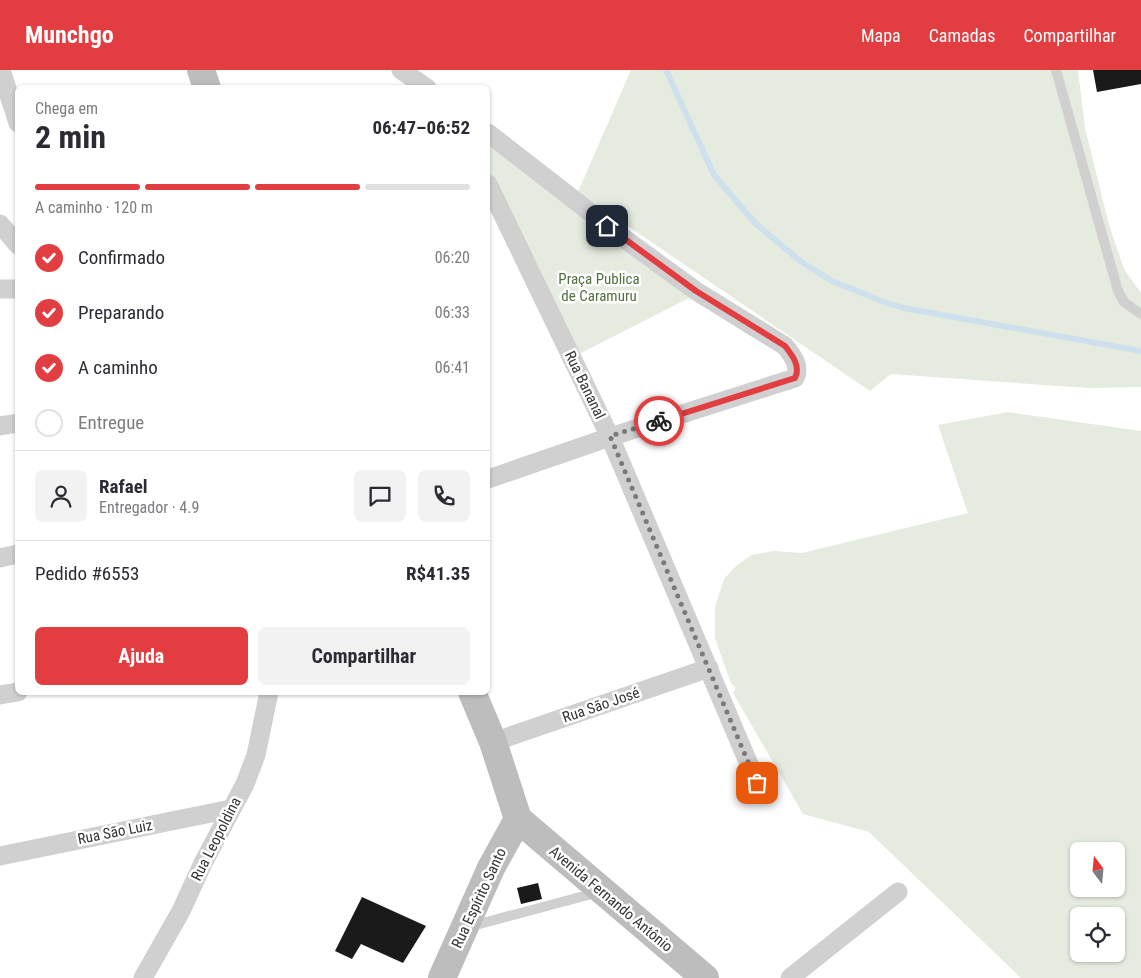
<!DOCTYPE html>
<html lang="pt">
<head>
<meta charset="utf-8">
<style>
	body { margin:0; font-family:"Roboto Condensed",sans-serif; background:#f2f2f3; color:#2b2b33; height:100vh; display:flex; flex-direction:column; font-size:19px; white-space:nowrap }
	* { box-sizing:border-box; margin:0 }
	p { font-size:16px; color:#7c7c81 }
	.icon { flex:none; width:28px; height:28px; fill:none; stroke:currentColor; stroke-width:2; stroke-linecap:round; stroke-linejoin:round }
	.map { position:relative; flex:1; overflow:hidden }
	.side { position:absolute; left:15px; top:15px; width:475px; height:610px; display:flex; flex-direction:column; background:#fff; border-radius:8px; box-shadow:0 1px 4px #0004 }
	.side>* { flex:none }
	.needle { width:32px; rotate:344deg }
	.controls { position:absolute; left:1070px; top:772px; display:grid; gap:10px }
	.controls a { display:grid; place-items:center; width:55px; height:55px; border-radius:8px; background:#fff; box-shadow:0 1px 4px #0004; font-size:25px }
	.pin { position:absolute; display:grid; place-items:center; width:42px; height:42px; color:#fff; margin:-21px; border-radius:10px; box-shadow:0 2px 8px #0006 }
	.courier { position:absolute; display:grid; place-items:center; width:50px; height:50px; margin:-25px; border:4px solid #e23d40; border-radius:50%; background:#fff; color:#222; box-shadow:0 1px 6px #0007 }
	.headline em { font-style:normal; font-weight:700 }
	.headline div { display:flex; flex-direction:column-reverse }
	.headline { display:flex; align-items:center; justify-content:space-between; height:85px; padding:0 20px }
	h1 { font-size:32px; font-weight:700; line-height:38px }
	.bar { display:grid; grid-template-columns:repeat(4,1fr); gap:8px 5px; align-content:center; height:60px; padding:0 20px }
	.bar i { height:6px; border-radius:4px; background:#e1e1e2 }
	.bar .current { background:#e23d40 }
	.bar p { grid-column:span 4 }
	.line { display:flex; align-items:center; gap:12px; padding:0 20px; border-top:1px solid #e1e1e2 }
	.line div { flex:1 }
	.round { display:grid; place-items:center; flex:none; width:52px; height:52px; border-radius:8px; background:#f2f2f3 }
	ol { padding:0 20px; list-style:none }
	li { display:flex; align-items:center; gap:15px; height:55px }
	li p { margin-inline-start:auto }
	li .icon { padding:5px; border-radius:50%; background:#e23d40; color:#fff; stroke-width:4 }
	li:last-child { color:#7c7c81 }
	li i { width:28px; height:28px; border:2px solid #e1e1e2; border-radius:50% }
	.primary-button { display:flex; gap:10px; margin-top:auto; padding:10px 20px }
	.primary-button a { flex:1; height:58px; border-radius:8px; background:#e23d40; color:#fff; font-size:20px; font-weight:700; line-height:58px; text-align:center }
	.primary-button a+a { background:#f2f2f3; color:#2b2b33 }
	header { display:flex; align-items:center; gap:30px; box-sizing:border-box; height:70px; padding:0 25px; background:#e23d40; color:#fff }
	header strong { font-size:24px }
	nav { display:flex; gap:28px; margin-inline-start:auto; font-size:18px }
	.map>svg:first-child { display:block }
	.green { fill:#e5ecdf; fill-rule:evenodd }
	.lines { fill:none; stroke-linecap:round; stroke-linejoin:round }
	.stream { stroke:#cfe0ed; stroke-width:6 }
	.building { fill:#1a1a1a }
	.lane { stroke:#d0d0d0; stroke-width:10 }
	.street { stroke:#d0d0d0; stroke-width:19 }
	.secondary { stroke:#bdbdbd; stroke-width:28 }
	.done { stroke:#7a7a7a; stroke-width:5; stroke-dasharray:0 9 }
	.route { stroke:#e23d40; stroke-width:6 }
	.labels { text-anchor:middle; dominant-baseline:central; stroke-width:5; stroke-linejoin:round; paint-order:stroke }
	.park-label { font-size:15px; fill:#536f40; stroke:#fff }
	.street-label { font-size:15px; fill:#333; stroke:#fff }
</style>
</head>
<body>
<header>
<strong>Munchgo</strong>
<nav><a>Mapa</a><a>Camadas</a><a>Compartilhar</a></nav>
</header>
<div class="map">
<svg width="1141" height="908" viewBox="0 0 1141 908">
	<rect width="100%" height="100%" fill="#fff"/>
	<g class="green">
		<polygon points="631,0 1078,0 1085,58 1109,155 1124,199 1141,223 1141,317 1088,318 891,304 870,321 578,122"/>
		<polygon points="488,67 693,226 577,285 488,106"/>
		<path d="M1008,342L1141,361V908H1021L869,762L803,744L733,623L736,618L731,613L715,568V537L724,509L736,496L751,485L773,481L802,483L968,443L938,355ZM1079,781H1116V819H1079ZM1079,846H1116V884H1079Z"/>
	</g>
	<g class="lines">
		<polyline class="stream" points="666,0 714,105 755,153 800,191 832,211 884,232 904,238 1141,281"/>
	</g>
	<g class="building">
		<polygon points="1093,0 1141,0 1141,14 1097,22"/>
		<polygon points="538,813 542,829 521,834 517,818"/>
		<polygon points="362,827 426,856 403,893 361,874 352,889 335,881"/>
	</g>
	<g class="lines">
		<g class="lane">
			<polyline points="1056,0 1118,221 1124,232 1141,244"/>
			<polyline points="468,857 599,822"/>
		</g>
		<g class="street">
			<polyline points="1,0 18,53"/>
			<polyline points="401,0 427,18"/>
			<path d="M488,63L622,167L696,221L785,276C792,285 801,296 795,308L610,367L488,409"/>
			<polyline points="488,114 610,367 757,713"/>
			<polyline points="0,154 18,175"/>
			<polyline points="0,219 18,219"/>
			<polyline points="0,356 18,353"/>
			<polyline points="0,488 18,484"/>
			<polyline points="0,625 18,622"/>
			<polyline points="493,672 709,598"/>
			<polyline points="0,786 231,739"/>
			<polyline points="143,908 181,841 203,793 245,714 256,685 269,622"/>
			<polyline points="790,908 898,822"/>
		</g>
		<g class="secondary">
			<polyline points="201,0 207,18"/>
			<polyline points="472,622 493,672 518,749"/>
			<polyline points="518,749 705,908"/>
			<polyline points="442,908 491,798 518,749"/>
		</g>
	</g>
	<g class="lines">
		<polyline class="done" points="659,351 610,366 757,713"/>
		<path class="route" d="M607,156L696,221L785,276C792,285 801,296 795,308L659,351"/>
	</g>
	<g class="labels">
		<g class="park-label">
			<text x="599" y="209">Praça Publica<tspan x="599" dy="17">de Caramuru</tspan></text>
		</g>
		<g class="street-label">
			<text transform="translate(585 315) rotate(64)">Rua Bananal</text>
			<text transform="translate(601 635) rotate(-19)">Rua São José</text>
			<text transform="translate(115 762) rotate(-11)">Rua São Luiz</text>
			<text transform="translate(216 769) rotate(-63)">Rua Leopoldina</text>
			<text transform="translate(479 828) rotate(-65)">Rua Espírito Santo</text>
			<text transform="translate(611 829) rotate(40)">Avenida Fernando Antônio</text>
		</g>
	</g>
</svg>
<div class="controls">
<a><svg class="needle" viewBox="-14 -14 28 28"><path d="M0-13l5 13h-10z" fill="#e53935"/><path d="M0 13l5-13h-10z" fill="#7c7c81"/></svg></a>
<a><svg class="icon" aria-label="locate" viewBox="0 0 24 24"><circle cx="12" cy="12" r="6"/><path d="M12 2v4M12 18v4M2 12h4M18 12h4"/></svg></a>
</div>
<div class="pin" style="left:757px;top:713px;background:#ea580c"><svg class="icon" aria-label="bag" viewBox="0 0 24 24"><path d="M5 8h14l-1 12H6zM9 8a3 3 0 0 1 6 0"/></svg></div>
<div class="pin" style="left:607px;top:156px;background:#1f2937"><svg class="icon" aria-label="home" viewBox="0 0 24 24"><path d="M3 11l9-7 9 7M6 9v11h12V9"/></svg></div>
<div class="courier" style="left:659px;top:351px"><svg class="icon" aria-label="bike" viewBox="0 0 24 24"><circle cx="6" cy="16" r="4"/><circle cx="18" cy="16" r="4"/><path d="M6 16l4-8h5l3 8M10 8l3 8H6M13 5h3"/></svg></div>
<section class="side">
<div class="headline"><div><h1>2 min</h1><p>Chega em</p></div><em>06:47–06:52</em></div>
<div class="bar"><i class="current"></i><i class="current"></i><i class="current"></i><i></i><p>A caminho · 120 m</p></div>
<ol>
<li><svg class="icon" aria-label="check" viewBox="0 0 24 24"><path d="M5 12l5 5 9-10"/></svg>Confirmado<p>06:20</p></li>
<li><svg class="icon" aria-label="check" viewBox="0 0 24 24"><path d="M5 12l5 5 9-10"/></svg>Preparando<p>06:33</p></li>
<li><svg class="icon" aria-label="check" viewBox="0 0 24 24"><path d="M5 12l5 5 9-10"/></svg>A caminho<p>06:41</p></li>
<li><i></i>Entregue</li>
</ol>
<div class="line" style="height:90px"><a class="round"><svg class="icon" aria-label="person" viewBox="0 0 24 24"><circle cx="12" cy="8" r="4"/><path d="M4 21q1-7 8-7t8 7"/></svg></a><div><b>Rafael</b><p>Entregador · 4.9</p></div><a class="round"><svg class="icon" aria-label="chat" viewBox="0 0 24 24"><path d="M4 5h16v11H9l-5 4z"/></svg></a><a class="round"><svg class="icon" aria-label="phone" viewBox="0 0 24 24"><path d="M5 4h4l2 5-3 2q2 4 5 5l2-3 5 2v4C11 20 4 13 5 4z"/></svg></a></div>
<div class="line" style="height:65px"><div>Pedido #6553</div><b>R$41.35</b></div>
<div class="primary-button"><a>Ajuda</a><a>Compartilhar</a></div>
</section>
</div>
</body>
</html>
